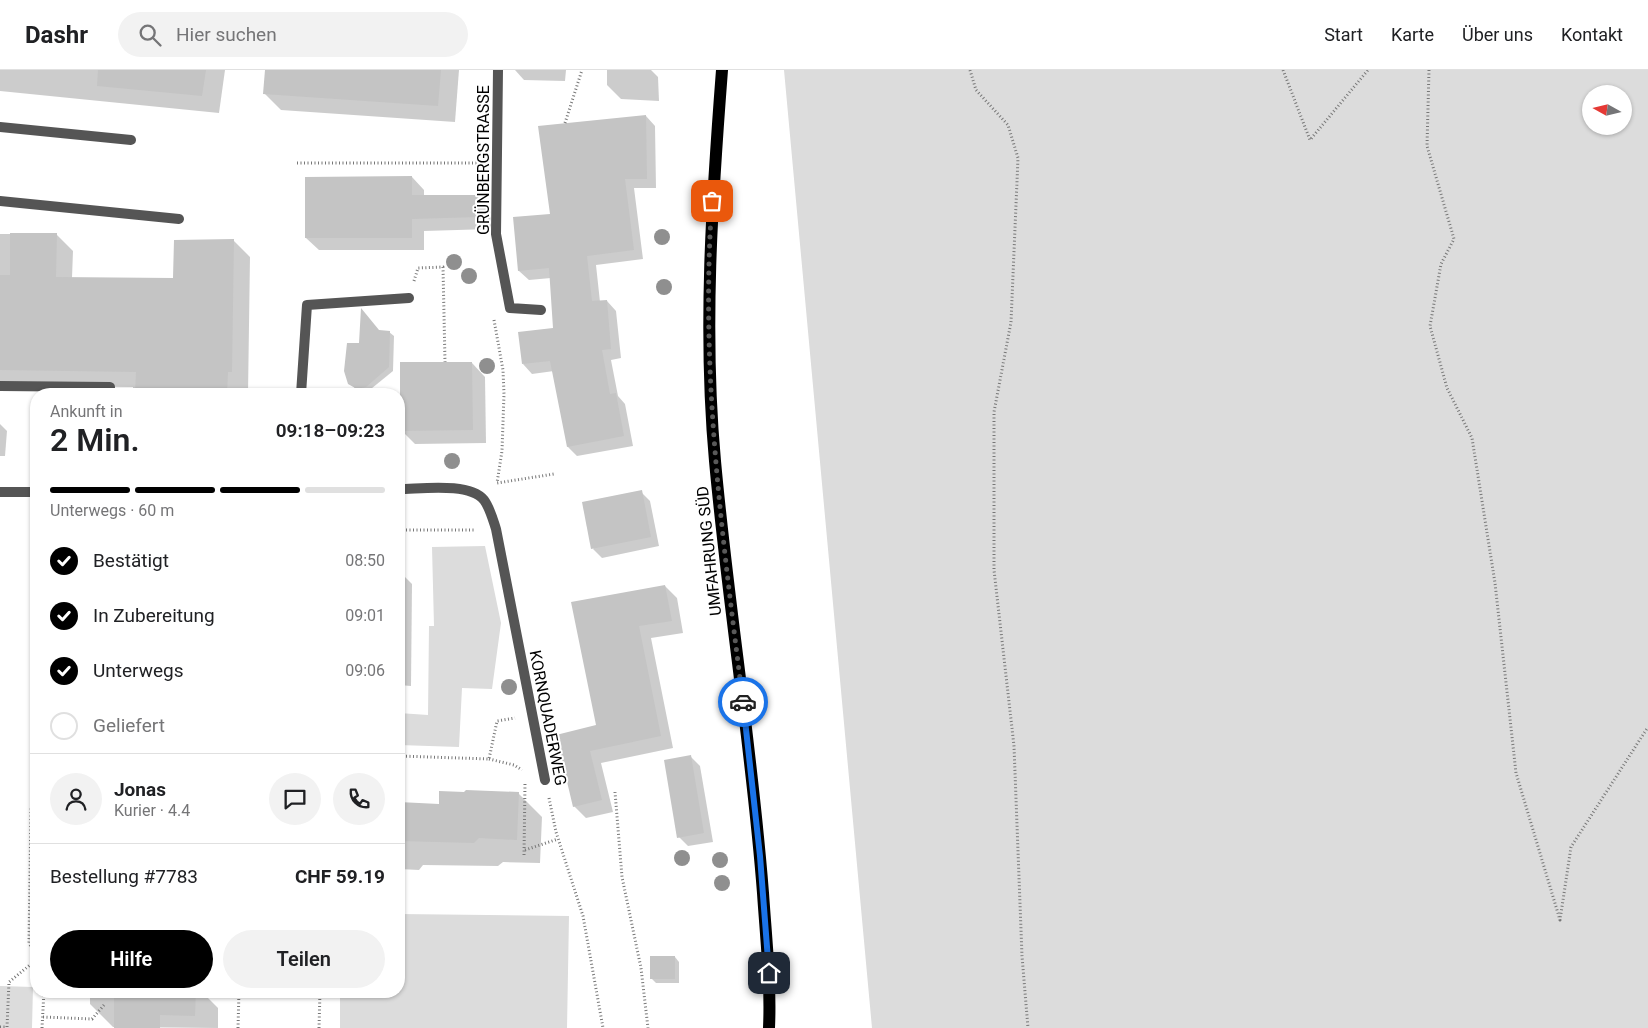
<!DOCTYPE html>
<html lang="de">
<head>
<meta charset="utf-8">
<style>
	body { margin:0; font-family:Roboto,sans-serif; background:#f2f2f2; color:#202124; height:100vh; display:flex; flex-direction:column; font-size:19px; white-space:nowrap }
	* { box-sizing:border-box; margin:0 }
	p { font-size:16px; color:#757577 }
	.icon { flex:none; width:28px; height:28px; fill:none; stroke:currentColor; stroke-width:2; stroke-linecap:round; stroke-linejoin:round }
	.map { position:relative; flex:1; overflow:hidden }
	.drawer { position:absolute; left:30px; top:318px; width:375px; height:610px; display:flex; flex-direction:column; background:#fff; border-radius:20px; box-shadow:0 1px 4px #0004 }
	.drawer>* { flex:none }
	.needle { width:32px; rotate:278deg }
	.buttons { position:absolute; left:1582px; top:15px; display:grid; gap:10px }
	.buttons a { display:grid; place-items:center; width:50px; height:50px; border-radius:50%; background:#fff; box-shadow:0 1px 4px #0004; font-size:25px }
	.pin { position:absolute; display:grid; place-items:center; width:42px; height:42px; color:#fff; margin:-21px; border-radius:10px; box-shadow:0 2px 8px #0006 }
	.courier { position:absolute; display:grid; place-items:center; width:50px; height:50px; margin:-25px; border:4px solid #1a73e8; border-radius:50%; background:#fff; color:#222; box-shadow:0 1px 6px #0007 }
	.headline em { font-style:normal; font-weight:600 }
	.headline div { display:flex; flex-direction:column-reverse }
	.headline { display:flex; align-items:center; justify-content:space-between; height:85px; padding:0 20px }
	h1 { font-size:32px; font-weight:600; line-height:38px }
	.bar { display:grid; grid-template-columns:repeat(4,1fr); gap:8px 5px; align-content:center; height:60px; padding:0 20px }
	.bar i { height:6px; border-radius:4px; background:#e0e0e0 }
	.bar .on { background:#000 }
	.bar p { grid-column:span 4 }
	.line { display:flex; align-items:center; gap:12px; padding:0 20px; border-top:1px solid #e0e0e0 }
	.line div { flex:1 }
	.round { display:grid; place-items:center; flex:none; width:52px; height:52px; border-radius:26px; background:#f2f2f2 }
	ol { padding:0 20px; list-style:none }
	li { display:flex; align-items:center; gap:15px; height:55px }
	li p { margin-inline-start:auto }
	li .icon { padding:5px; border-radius:50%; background:#000; color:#fff; stroke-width:4 }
	li:last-child { color:#757577 }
	li i { width:28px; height:28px; border:2px solid #e0e0e0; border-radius:50% }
	.primary-button { display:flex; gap:10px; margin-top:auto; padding:10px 20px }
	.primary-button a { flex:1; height:58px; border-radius:30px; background:#000; color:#fff; font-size:20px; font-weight:600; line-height:58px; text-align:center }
	.primary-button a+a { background:#f2f2f2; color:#202124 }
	header { display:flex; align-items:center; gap:30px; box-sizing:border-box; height:70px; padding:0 25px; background:#fff; border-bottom:1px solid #e0e0e0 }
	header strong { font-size:24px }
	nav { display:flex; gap:28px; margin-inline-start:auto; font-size:18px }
	.search { width:350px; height:45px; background:#f2f2f2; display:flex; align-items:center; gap:12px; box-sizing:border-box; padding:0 18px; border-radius:28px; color:#757577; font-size:19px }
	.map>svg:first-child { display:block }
	.green { fill:#dcdcdc; fill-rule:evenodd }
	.shadow { fill:#0003 }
	.building { fill:#c4c4c4 }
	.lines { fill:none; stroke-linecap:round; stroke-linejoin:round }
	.path { stroke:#777; stroke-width:3; stroke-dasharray:1 2.5; stroke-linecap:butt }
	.lane { stroke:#555; stroke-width:10 }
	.street { stroke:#555; stroke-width:10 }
	.primary { stroke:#000; stroke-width:12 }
	.tree { fill:#8f8f8f }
	.done { stroke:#595959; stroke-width:5; stroke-dasharray:0 9 }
	.route { stroke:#1a73e8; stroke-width:6 }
	.labels { text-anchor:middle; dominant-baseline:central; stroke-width:4; stroke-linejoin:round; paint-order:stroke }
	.street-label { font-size:16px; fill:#000; stroke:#fff }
</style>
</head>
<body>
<header>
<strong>Dashr</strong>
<div class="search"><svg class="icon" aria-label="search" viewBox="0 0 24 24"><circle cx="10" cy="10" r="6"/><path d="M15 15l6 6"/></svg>Hier suchen</div>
<nav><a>Start</a><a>Karte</a><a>Über uns</a><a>Kontakt</a></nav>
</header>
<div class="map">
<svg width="1648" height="958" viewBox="0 0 1648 958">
	<rect width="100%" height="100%" fill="#fff"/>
	<g class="green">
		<path d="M784,0H1648V958H872ZM1591,24H1624V56H1591Z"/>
		<polygon points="485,476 501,553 492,619 462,618 459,677 399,675 399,643 428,645 429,556 434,556 432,477"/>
		<polygon points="399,844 569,846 567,958 340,958 340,921 399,921"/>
		<polygon points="0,916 33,917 32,958 0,958"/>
	</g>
	<g class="shadow">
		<polygon points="0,0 225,0 219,43 0,21"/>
		<polygon points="266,0 459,0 455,52 281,40 264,23"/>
		<polygon points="515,0 566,0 565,11 524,10"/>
		<polygon points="607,0 651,0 658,7 659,31 621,29 607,15"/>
		<polygon points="646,46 655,56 656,118 634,118 643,189 596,195 600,232 607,231 616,241 621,288 611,290 618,326 625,334 633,376 577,386 568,377 554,301 532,304 523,294 555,259 551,208 529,210 519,201 551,145"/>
		<polygon points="412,107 424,120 424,126 477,126 490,139 491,159 424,161 424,180 319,180 306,168"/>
		<polygon points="0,164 56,164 73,181 72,208 174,209 233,170 250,187 248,324 133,324 133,317 0,316"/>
		<polygon points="379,262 389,262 394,266 393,301 366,323 357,321 353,316 360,274"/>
		<polygon points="472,293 485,307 486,373 415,374 401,360"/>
		<polygon points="0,354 7,361 5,386 0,386"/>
		<polygon points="641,422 650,431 659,476 602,488 593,479"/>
		<polygon points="399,501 412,514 411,616 399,615"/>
		<polygon points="665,516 677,528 683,563 651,568 673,678 601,693 613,742 586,748 574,736 557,666 598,656 573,533"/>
		<polygon points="691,687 700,696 713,772 688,776 679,767"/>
		<polygon points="518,723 542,747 540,793 503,792 498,796 423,795 419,800 399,799 399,778 401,776 399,776 399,729 403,733 440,735"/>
		<polygon points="675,887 679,892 679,913 656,913 651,908"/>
		<polygon points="90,921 201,921 218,938 218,958 113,957 90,934"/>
	</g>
	<g class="building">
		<polygon points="98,0 206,0 202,26 97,16"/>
		<polygon points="265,0 441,0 438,36 263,24"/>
		<polygon points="646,45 647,109 625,109 634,180 587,186 592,231 607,230 611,279 602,280 610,324 616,323 624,366 567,377 550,291 522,294 518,262 553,258 549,198 518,201 513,147 550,144 538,56"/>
		<polygon points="412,106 412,125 478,125 479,147 412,149 412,168 305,168 305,107"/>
		<polygon points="10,163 57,163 56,207 173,208 174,170 234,169 232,302 228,302 227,324 135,324 136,302 0,300 0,205 10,205"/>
		<polygon points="361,238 379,260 390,261 389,297 366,317 357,319 348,314 344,301 347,273 359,273"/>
		<polygon points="400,292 472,292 473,360 400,361"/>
		<polygon points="642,420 651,467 591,479 582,432"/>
		<polygon points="665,515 672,551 639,556 661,666 590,681 602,730 573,737 556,665 596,655 571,532"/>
		<polygon points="691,685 704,763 677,768 664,690"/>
		<polygon points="466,720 519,722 517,770 479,768 474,773 399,771 399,732 439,734 439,721 464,722"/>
		<rect x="650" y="886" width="25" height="23"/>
		<polygon points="114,921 196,921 195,946 160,945 160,958 114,958"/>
	</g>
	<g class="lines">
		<g class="path">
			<polyline points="970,0 976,20 1008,55 1018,88 1011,252 994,342 994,500 1014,676 1022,886 1028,958"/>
			<polyline points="1283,0 1310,70 1368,0"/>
			<polyline points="1429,0 1427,76 1454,169 1441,194 1430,256 1447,318 1472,368 1495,513 1516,703 1560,850 1571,777 1648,657"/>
			<polyline points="565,53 582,0"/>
			<polyline points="297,93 479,93"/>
			<polyline points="414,211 418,198 443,197 445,292"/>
			<polyline points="494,250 503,300 504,324 502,381 497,413 554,404"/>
			<polyline points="399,460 476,460"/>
			<polyline points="399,686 489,689 497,651 515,648"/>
			<polyline points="489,689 514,695 522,700"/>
			<polyline points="36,704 31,739 29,873 36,885"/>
			<polyline points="615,722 622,807 641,898 648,958"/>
			<polyline points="549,728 556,762 583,846 603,958"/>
			<polyline points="525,780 558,769"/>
			<polyline points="524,785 525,713"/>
			<polyline points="43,947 92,949 104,935"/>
			<polyline points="0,957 7,957 9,912 36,890"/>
			<polyline points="42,958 44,921"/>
			<polyline points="238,958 239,921"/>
			<polyline points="319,958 320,921"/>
		</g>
		<g class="lane">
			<polyline points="498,0 496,164 510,238 541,240"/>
			<polyline points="0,57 131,70"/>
			<polyline points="0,131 179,149"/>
			<polyline points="0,316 110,317 109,324"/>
			<polyline points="301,324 307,235 409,228"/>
		</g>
		<g class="street">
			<path d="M399,419C421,419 469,412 484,430C490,438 493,450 496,459L545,710"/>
			<polyline points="0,422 36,422"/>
		</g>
		<path class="primary" d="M722,0C712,130 703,260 715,391C728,535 752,678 763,823C766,868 771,913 769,958"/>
	</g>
	<g class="tree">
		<circle cx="662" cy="167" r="8"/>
		<circle cx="454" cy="192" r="8"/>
		<circle cx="469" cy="206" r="8"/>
		<circle cx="664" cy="217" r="8"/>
		<circle cx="487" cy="296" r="8"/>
		<circle cx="452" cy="391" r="8"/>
		<circle cx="509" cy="617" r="8"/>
		<circle cx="682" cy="788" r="8"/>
		<circle cx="720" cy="790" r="8"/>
		<circle cx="722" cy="813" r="8"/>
	</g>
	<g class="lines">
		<path class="done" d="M712,131C700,299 722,466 743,632"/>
		<polyline class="route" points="743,632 760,786 769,903"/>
	</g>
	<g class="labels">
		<g class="street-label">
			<text transform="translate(483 90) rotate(-90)">GRÜNBERGSTRASSE</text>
			<text transform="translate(709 481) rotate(-96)">UMFAHRUNG SÜD</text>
			<text transform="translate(548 648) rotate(79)">KORNQUADERWEG</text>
		</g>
	</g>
</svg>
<div class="buttons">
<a><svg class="needle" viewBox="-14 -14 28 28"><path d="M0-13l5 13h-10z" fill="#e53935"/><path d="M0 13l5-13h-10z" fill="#757577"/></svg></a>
</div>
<div class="pin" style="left:712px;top:131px;background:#ea580c"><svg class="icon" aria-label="bag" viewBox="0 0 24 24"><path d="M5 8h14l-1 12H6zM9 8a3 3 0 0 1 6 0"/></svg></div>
<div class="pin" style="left:769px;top:903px;background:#1f2937"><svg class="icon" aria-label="home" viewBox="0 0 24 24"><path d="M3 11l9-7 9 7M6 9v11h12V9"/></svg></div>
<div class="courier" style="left:743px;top:632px"><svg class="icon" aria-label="car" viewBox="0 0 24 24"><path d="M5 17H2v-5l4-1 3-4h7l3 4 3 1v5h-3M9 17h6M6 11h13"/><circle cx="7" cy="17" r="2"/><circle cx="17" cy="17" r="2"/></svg></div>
<section class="drawer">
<div class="headline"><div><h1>2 Min.</h1><p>Ankunft in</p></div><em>09:18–09:23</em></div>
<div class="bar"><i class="on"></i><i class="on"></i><i class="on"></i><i></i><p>Unterwegs · 60 m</p></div>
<ol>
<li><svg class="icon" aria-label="check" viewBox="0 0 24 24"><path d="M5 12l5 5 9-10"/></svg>Bestätigt<p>08:50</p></li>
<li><svg class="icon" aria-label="check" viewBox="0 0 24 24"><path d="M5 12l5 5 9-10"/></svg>In Zubereitung<p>09:01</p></li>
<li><svg class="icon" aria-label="check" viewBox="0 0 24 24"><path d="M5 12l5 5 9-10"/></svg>Unterwegs<p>09:06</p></li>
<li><i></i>Geliefert</li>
</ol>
<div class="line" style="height:90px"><a class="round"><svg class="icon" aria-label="person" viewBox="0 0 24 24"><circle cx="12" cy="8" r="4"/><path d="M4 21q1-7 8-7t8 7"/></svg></a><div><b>Jonas</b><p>Kurier · 4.4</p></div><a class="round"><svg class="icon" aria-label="chat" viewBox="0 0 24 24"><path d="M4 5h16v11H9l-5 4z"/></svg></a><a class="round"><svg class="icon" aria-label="phone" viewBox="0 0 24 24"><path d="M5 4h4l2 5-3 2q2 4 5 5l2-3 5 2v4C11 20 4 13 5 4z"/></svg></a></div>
<div class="line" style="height:65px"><div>Bestellung #7783</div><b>CHF 59.19</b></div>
<div class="primary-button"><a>Hilfe</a><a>Teilen</a></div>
</section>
</div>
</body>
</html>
